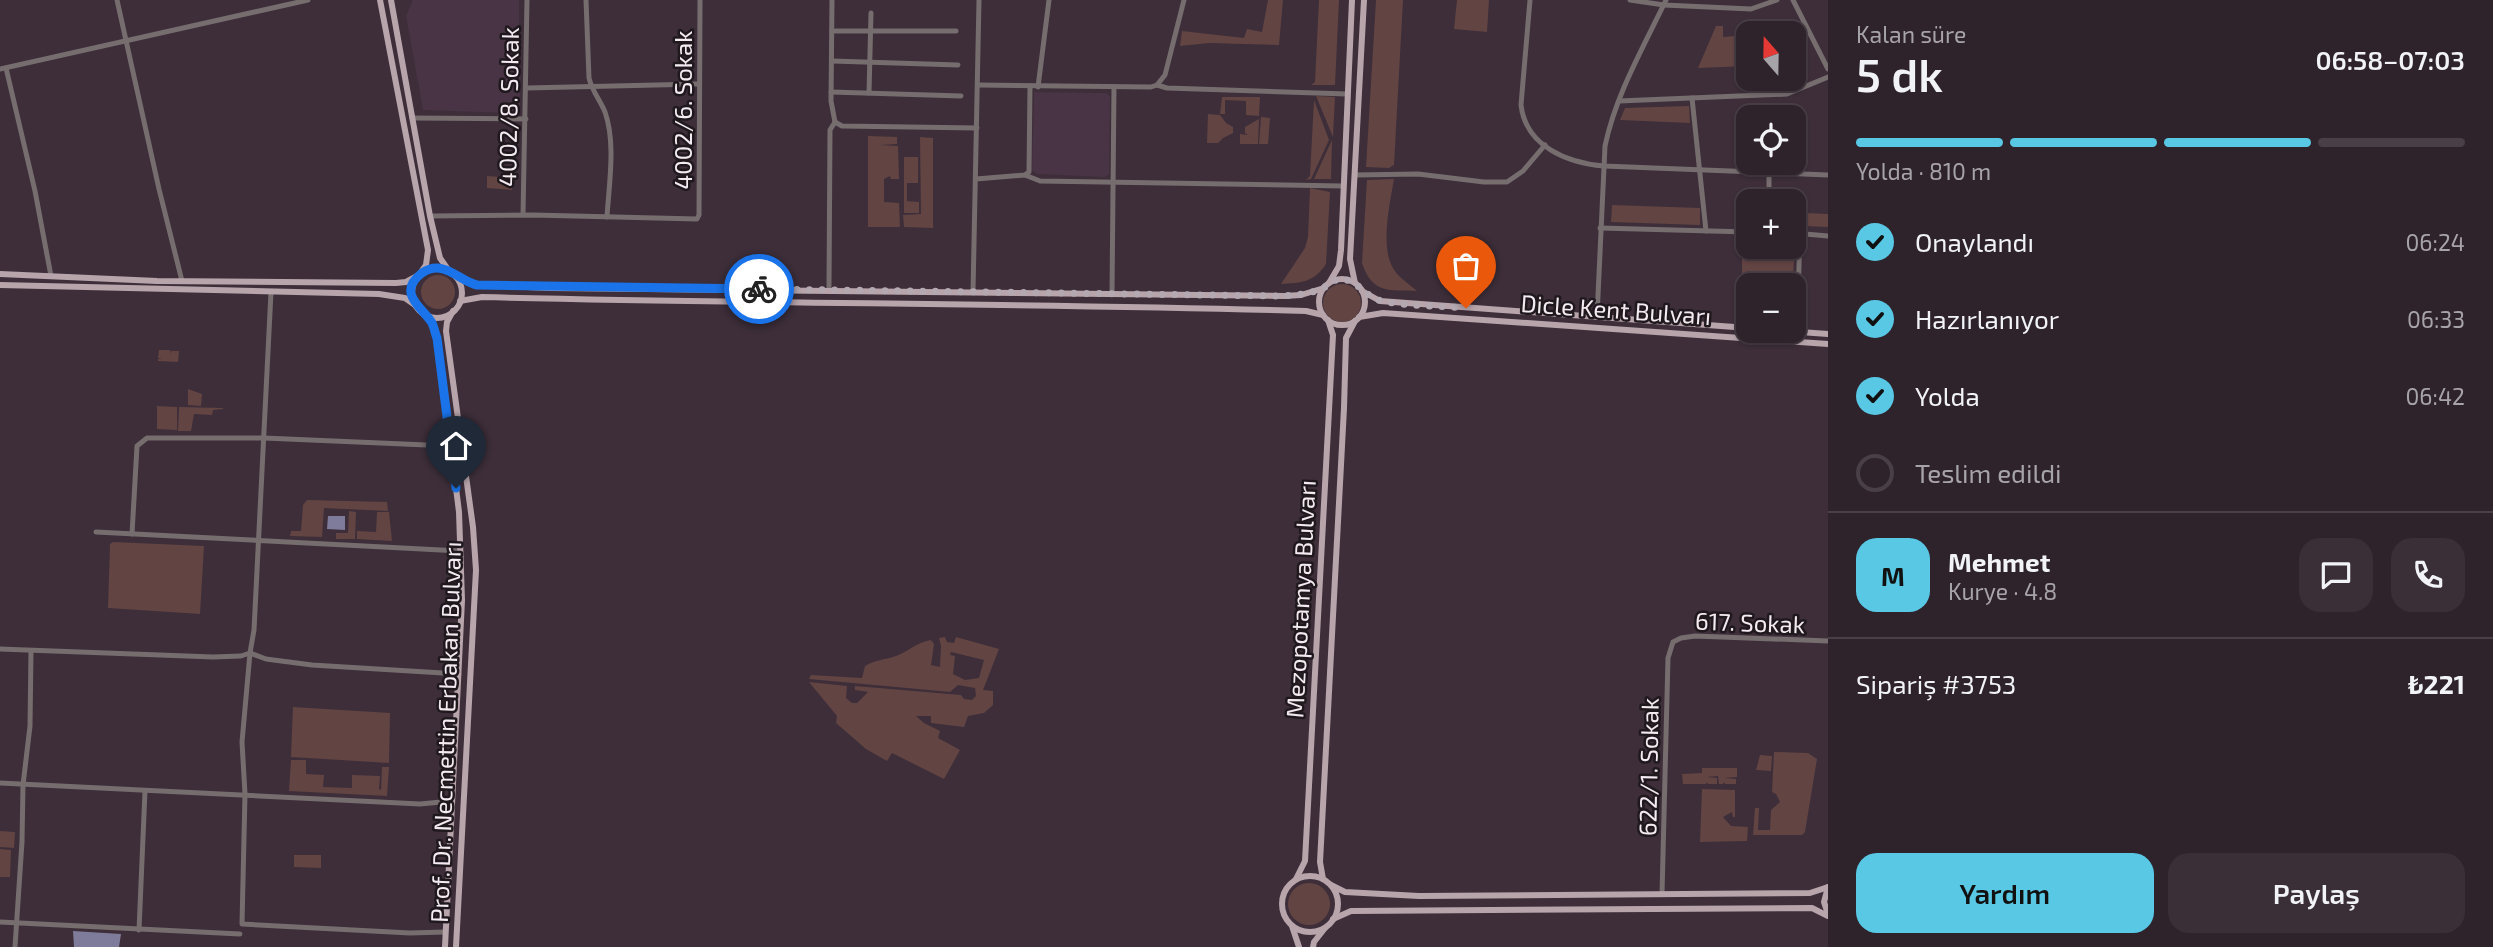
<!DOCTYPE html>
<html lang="tr">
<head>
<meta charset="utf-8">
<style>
	body { margin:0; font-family:"Exo 2",sans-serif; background:#3a2f37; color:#f1f3f6; height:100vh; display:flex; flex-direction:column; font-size:26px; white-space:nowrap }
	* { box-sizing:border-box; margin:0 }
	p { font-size:23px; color:#a7a4a9 }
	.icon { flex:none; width:38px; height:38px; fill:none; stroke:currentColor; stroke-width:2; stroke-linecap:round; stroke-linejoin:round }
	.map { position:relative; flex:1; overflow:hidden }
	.drawer { display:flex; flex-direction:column; background:#2e222b; width:665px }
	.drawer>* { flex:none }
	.needle { width:46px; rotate:340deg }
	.controls { position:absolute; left:1736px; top:21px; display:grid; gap:14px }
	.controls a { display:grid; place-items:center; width:70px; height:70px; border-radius:14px; background:#2e222b; box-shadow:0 2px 5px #0004,0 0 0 2px #493f47; font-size:35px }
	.pin { position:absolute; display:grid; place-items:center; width:60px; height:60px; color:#fff; margin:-72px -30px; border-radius:50% 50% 50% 0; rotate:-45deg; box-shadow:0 0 7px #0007 }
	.pin .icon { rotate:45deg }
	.courier { position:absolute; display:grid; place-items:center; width:70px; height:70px; margin:-35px; border:5px solid #1a73e8; border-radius:50%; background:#fff; color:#222; box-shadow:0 2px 9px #0007 }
	.overview em { font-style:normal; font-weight:600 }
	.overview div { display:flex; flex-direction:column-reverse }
	.overview { display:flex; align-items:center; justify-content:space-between; height:119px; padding:0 28px }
	h1 { font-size:46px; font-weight:600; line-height:52px }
	.bar { display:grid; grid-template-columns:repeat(4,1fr); gap:10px 7px; align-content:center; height:84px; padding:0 28px }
	.bar i { height:9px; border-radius:5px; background:#493f47 }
	.bar .on { background:#59c8e5 }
	.bar p { grid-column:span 4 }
	.line { display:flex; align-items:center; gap:18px; padding:0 28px; border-top:2px solid #493f47 }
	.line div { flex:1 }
	.round { display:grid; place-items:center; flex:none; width:74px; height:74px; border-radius:21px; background:#3a2f37 }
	ol { padding:0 28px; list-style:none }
	li { display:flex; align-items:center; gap:21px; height:77px }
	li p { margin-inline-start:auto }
	li .icon { padding:7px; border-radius:50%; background:#59c8e5; color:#111; stroke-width:4 }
	li:last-child { color:#a7a4a9 }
	li i { width:38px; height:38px; border:4px solid #493f47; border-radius:50% }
	.cta { display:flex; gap:14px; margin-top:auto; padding:14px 28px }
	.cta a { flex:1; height:80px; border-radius:21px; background:#59c8e5; color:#111; font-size:28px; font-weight:600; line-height:80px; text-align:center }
	.cta a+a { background:#3a2f37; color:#f1f3f6 }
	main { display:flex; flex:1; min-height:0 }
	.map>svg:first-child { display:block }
	.built { fill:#483444 }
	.green { fill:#624443; fill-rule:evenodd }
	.water { fill:#7e7c9a }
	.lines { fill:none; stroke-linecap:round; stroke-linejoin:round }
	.minor { stroke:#766d6f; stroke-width:5 }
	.major { stroke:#b8a5ab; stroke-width:6 }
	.done { stroke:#b4a8b1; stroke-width:7; stroke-dasharray:0 12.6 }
	.route { stroke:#1a73e8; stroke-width:9 }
	.labels { text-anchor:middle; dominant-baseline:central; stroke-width:5; stroke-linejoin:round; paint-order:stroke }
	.street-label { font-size:24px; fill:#f4eaf1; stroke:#1f191e }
</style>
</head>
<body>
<main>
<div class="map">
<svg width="1828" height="947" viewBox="0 0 1828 947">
	<rect width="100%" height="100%" fill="#3d2e39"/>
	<g class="built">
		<polygon points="413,0 519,0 520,106 513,113 423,110 406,16"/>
		<polygon points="1034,92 1107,93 1110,97 1109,174 1105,177 1037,174 1032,170"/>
	</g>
	<g class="green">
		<polygon points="1268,0 1283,0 1279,45 1209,43 1180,46 1182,31 1244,38 1247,29 1262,32"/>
		<polygon points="1319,0 1339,0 1335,85 1311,85 1315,82"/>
		<polygon points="1376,0 1403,0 1394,165 1389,168 1366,167"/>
		<polygon points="1457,0 1489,0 1487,32 1454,29"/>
		<polygon points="1716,26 1723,26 1723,37 1748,35 1748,66 1698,68"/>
		<polygon points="1316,96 1335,97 1333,137"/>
		<polygon points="1222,97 1260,97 1259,116 1246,115 1246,101 1225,100 1225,114 1220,114"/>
		<polygon points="1314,100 1329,140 1311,179 1306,180 1310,176"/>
		<polygon points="1689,106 1690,123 1620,120 1625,108"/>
		<polygon points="1208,114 1220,115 1226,123 1233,127 1233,133 1223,138 1218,143 1207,143"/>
		<polygon points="1261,117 1270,118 1268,144 1259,144"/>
		<polygon points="1259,119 1258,144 1240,144 1240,134 1248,135 1256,141 1245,133 1245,127"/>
		<polygon points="868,136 897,137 897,144 880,145 898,146 899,179 891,179 890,176 884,179 884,202 899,203 900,227 868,227"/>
		<polygon points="920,137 933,138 933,228 904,227 903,215 921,214"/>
		<polygon points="1332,140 1331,179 1314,179"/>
		<polygon points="904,157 918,157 918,183 907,183 907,201 919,202 919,213 904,213"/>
		<polygon points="487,176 512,178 512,190 487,188"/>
		<path d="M1394,179C1390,203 1380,246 1393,268C1398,277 1409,284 1417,291C1389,290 1372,294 1362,263L1367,180Z"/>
		<path d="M1310,188L1330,192L1326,264C1314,282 1302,283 1281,284L1305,248L1308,237Z"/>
		<polygon points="1612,205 1700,208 1700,225 1611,222"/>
		<polygon points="1806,213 1828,214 1828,227 1804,226"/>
		<polygon points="1742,240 1748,240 1748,247 1794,247 1795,240 1793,279 1742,277"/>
		<circle cx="438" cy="292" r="17"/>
		<circle cx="1342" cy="303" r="19"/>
		<polygon points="159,350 170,350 171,354 171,351 179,351 178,362 158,361 158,359 162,359 158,358"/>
		<polygon points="188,389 202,394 201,406 188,405"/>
		<polygon points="157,406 177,407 177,430 157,429"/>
		<polygon points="179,407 223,408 223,409 213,410 212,415 194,414 191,431 178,431"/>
		<polygon points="307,500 387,502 388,511 324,508 322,537 290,536 291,531 301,531 303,505"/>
		<polygon points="349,511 356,512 355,539 336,539 336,533 348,533"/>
		<polygon points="377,512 389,512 392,541 357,539 357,531 376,532"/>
		<polygon points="113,542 204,546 200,614 108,608 110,544"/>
		<path d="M945,637L947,642L954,643L956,637L999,649L983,690L993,691V705L984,713L968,716L964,727L931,723V716H916L924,723L940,731L938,738L960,750L944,779L892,753L887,761L866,749L836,723L837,716L809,682L847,686L846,698L852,703H857L868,692L855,690V686L961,695L964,699L972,700L976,696L975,688L958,685L950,692L809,679L811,675L862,678L865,666C875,660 883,660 893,657C907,653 916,642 931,640L934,644L931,665L940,667L941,646L939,638ZM951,652L984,660L979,678L965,680L953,674L955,656L950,655Z"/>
		<polygon points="293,707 390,713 389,763 291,757"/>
		<polygon points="1774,752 1808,753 1817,759 1805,832 1802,835 1753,835 1755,808 1759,808 1758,830 1770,830 1771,810 1780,802 1776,794 1772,792"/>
		<polygon points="1760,755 1772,756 1771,771 1756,770"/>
		<polygon points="291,760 306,760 306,774 324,775 323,787 352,788 352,775 380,776 379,789 381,790 382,767 389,767 387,796 289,791"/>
		<polygon points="1702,768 1737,768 1737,777 1724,778 1736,779 1736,784 1725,784 1724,782 1723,784 1719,784 1718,776 1707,777 1717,778 1717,784 1708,784 1707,782 1706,784 1683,784 1682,774 1702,773"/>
		<polygon points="1702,789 1735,790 1735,817 1733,817 1732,812 1723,817 1731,826 1748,827 1747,841 1700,842"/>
		<polygon points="0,831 15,832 14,848 0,847"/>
		<polygon points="0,849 11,850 10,877 0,877"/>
		<polygon points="294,855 321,855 321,868 294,867"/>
		<circle cx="1309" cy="904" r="21"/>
	</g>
	<g class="water">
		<polygon points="328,516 345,516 345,530 327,529"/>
		<polygon points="73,931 121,934 119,947 74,947"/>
	</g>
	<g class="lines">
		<g class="minor">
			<polyline points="117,0 159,189 182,281"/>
			<path d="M586,0L589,78C592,91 600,100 605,112C616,143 609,184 607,217"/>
			<polyline points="832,0 831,101 835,122"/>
			<path d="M1530,0L1521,105C1526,147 1568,163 1604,166L1828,175"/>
			<polyline points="1630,0 1664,5 1751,9 1777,0"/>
			<polyline points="1793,0 1828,69"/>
			<polyline points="832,31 956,31"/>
			<polyline points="832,61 958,65"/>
			<polyline points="6,68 35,191 51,276"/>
			<polyline points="0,69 308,0"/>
			<polyline points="978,85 1151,87 1157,85 1165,75 1184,0"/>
			<polyline points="1157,85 1167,88 1347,94"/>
			<polyline points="1038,87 1049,0"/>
			<polyline points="527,88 699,84"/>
			<polyline points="831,92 961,96"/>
			<polyline points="869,93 871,13"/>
			<polyline points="1692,98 1706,231"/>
			<polyline points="1619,101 1787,94 1828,77"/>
			<polyline points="412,118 526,119"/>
			<polyline points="835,122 842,126 977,128"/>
			<polyline points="1769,174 1769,201"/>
			<polyline points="1025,175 1040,181 1343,186"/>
			<polyline points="1355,175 1418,174 1484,182 1507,182 1523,171 1545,145"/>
			<polyline points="976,179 1025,175 1029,172 1030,86"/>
			<polyline points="523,215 527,0"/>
			<polyline points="430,216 533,215 697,219 699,215 700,0"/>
			<polyline points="1600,228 1748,232"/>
			<polyline points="1794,233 1828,236"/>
			<polyline points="829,289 830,130 835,122"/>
			<polyline points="973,292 979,0"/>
			<polyline points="1112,294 1114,87"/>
			<path d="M1597,317L1605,146C1616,94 1643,48 1666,0"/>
			<polyline points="1797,332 1800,233"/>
			<polyline points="96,532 460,551"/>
			<polyline points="132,534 137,446 147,438 264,438 450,446"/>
			<polyline points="0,649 213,657 241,656 250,653 254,630 271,292"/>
			<polyline points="0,783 420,804 452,801"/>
			<polyline points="1662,894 1668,658 1673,642 1681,638 1695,636 1828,641"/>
			<polyline points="0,922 240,934"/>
			<polyline points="139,930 145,791"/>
			<polyline points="445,932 410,933 242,924 245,794 242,742 250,653 266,659 312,665 459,674"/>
			<polyline points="15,947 22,842 23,785 30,726 31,651"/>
		</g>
		<g class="major">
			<polyline points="391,0 430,216 440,258 449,271"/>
			<circle cx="437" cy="293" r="25"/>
			<polyline points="0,274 157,281 396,283 406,282 419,275 426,265 428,250 380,0"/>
			<polyline points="455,276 477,285 550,288 1284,296 1301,295 1324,288"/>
			<circle cx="1342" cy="302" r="23"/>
			<polyline points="1329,283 1339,266 1341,250 1352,0"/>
			<polyline points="1355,283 1350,259 1364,0"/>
			<polyline points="0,285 379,294 405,298 415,305"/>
			<polyline points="1362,291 1380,301 1748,328"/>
			<path d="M460,301L482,297C756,304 1031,303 1306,311L1323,315"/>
			<polyline points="453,311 447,322 446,331 473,527 476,570 456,947"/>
			<polyline points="426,315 431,321 437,339 442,376 459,512 462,600 445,947"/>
			<polyline points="1359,317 1383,313 1828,344"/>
			<polyline points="1786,331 1828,334"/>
			<circle cx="1310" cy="904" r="28"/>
			<polyline points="1296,879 1305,861 1333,335 1328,320"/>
			<polyline points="1323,879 1320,862 1344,408 1346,338 1355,321"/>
			<polyline points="1331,885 1345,892 1419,896 1810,893 1828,887"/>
			<polyline points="1828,887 1824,902 1828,914"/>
			<polyline points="1333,919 1351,911 1812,908 1828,916"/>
			<polyline points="1292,926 1299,947"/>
			<polyline points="1313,947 1314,942 1325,928"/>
		</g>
	</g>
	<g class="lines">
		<path class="done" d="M759,289L1283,296C1296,295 1309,294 1321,289C1328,286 1332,280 1340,279C1356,279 1364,295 1378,300C1398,306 1443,306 1466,308"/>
		<path class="route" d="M456,488L437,338C435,333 434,327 432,323C424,309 395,293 422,273C428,269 436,267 443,269C455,272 464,282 477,285L759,289"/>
	</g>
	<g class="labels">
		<g class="street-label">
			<text transform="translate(508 107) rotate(-89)">4002/8. Sokak</text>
			<text transform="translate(682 110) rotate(-90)">4002/6. Sokak</text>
			<text transform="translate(1616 309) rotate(4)">Dicle Kent Bulvarı</text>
			<text transform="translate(1300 599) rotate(-87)">Mezopotamya Bulvarı</text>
			<text transform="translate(1750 622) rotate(2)">617. Sokak</text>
			<text transform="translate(445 732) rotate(-88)">Prof. Dr. Necmettin Erbakan Bulvarı</text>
			<text transform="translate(1648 767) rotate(-89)">622/1. Sokak</text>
		</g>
	</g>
</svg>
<div class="controls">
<a><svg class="needle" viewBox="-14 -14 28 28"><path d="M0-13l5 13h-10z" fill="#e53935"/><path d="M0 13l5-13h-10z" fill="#a7a4a9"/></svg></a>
<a><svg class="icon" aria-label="locate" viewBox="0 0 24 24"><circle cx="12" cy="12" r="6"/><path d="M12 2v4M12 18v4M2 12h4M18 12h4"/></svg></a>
<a>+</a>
<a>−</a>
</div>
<div class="pin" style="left:1466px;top:308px;background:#ea580c"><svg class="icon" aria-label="bag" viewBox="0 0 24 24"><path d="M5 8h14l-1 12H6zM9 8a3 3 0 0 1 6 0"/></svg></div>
<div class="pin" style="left:456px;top:488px;background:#1f2937"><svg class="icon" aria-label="home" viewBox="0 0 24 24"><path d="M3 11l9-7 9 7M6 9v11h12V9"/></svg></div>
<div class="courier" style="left:759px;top:289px"><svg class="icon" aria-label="bike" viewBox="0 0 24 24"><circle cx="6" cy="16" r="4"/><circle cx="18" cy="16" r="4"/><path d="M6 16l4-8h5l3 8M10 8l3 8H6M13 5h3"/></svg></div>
</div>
<section class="drawer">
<div class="overview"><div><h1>5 dk</h1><p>Kalan süre</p></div><em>06:58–07:03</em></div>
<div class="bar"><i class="on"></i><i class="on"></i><i class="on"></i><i></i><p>Yolda · 810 m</p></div>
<ol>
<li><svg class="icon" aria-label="check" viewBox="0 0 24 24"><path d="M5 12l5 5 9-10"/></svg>Onaylandı<p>06:24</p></li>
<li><svg class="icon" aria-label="check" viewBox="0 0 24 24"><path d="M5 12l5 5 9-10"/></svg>Hazırlanıyor<p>06:33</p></li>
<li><svg class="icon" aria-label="check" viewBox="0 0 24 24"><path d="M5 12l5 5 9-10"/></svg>Yolda<p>06:42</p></li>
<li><i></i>Teslim edildi</li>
</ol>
<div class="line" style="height:126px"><b class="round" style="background:#59c8e5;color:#111">M</b><div><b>Mehmet</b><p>Kurye · 4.8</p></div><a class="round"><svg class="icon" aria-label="chat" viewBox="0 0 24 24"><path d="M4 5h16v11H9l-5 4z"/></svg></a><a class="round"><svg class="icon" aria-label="phone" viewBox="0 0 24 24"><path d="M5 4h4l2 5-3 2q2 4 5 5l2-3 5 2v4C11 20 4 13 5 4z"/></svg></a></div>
<div class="line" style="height:91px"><div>Sipariş #3753</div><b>₺221</b></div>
<div class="cta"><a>Yardım</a><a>Paylaş</a></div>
</section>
</main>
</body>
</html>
